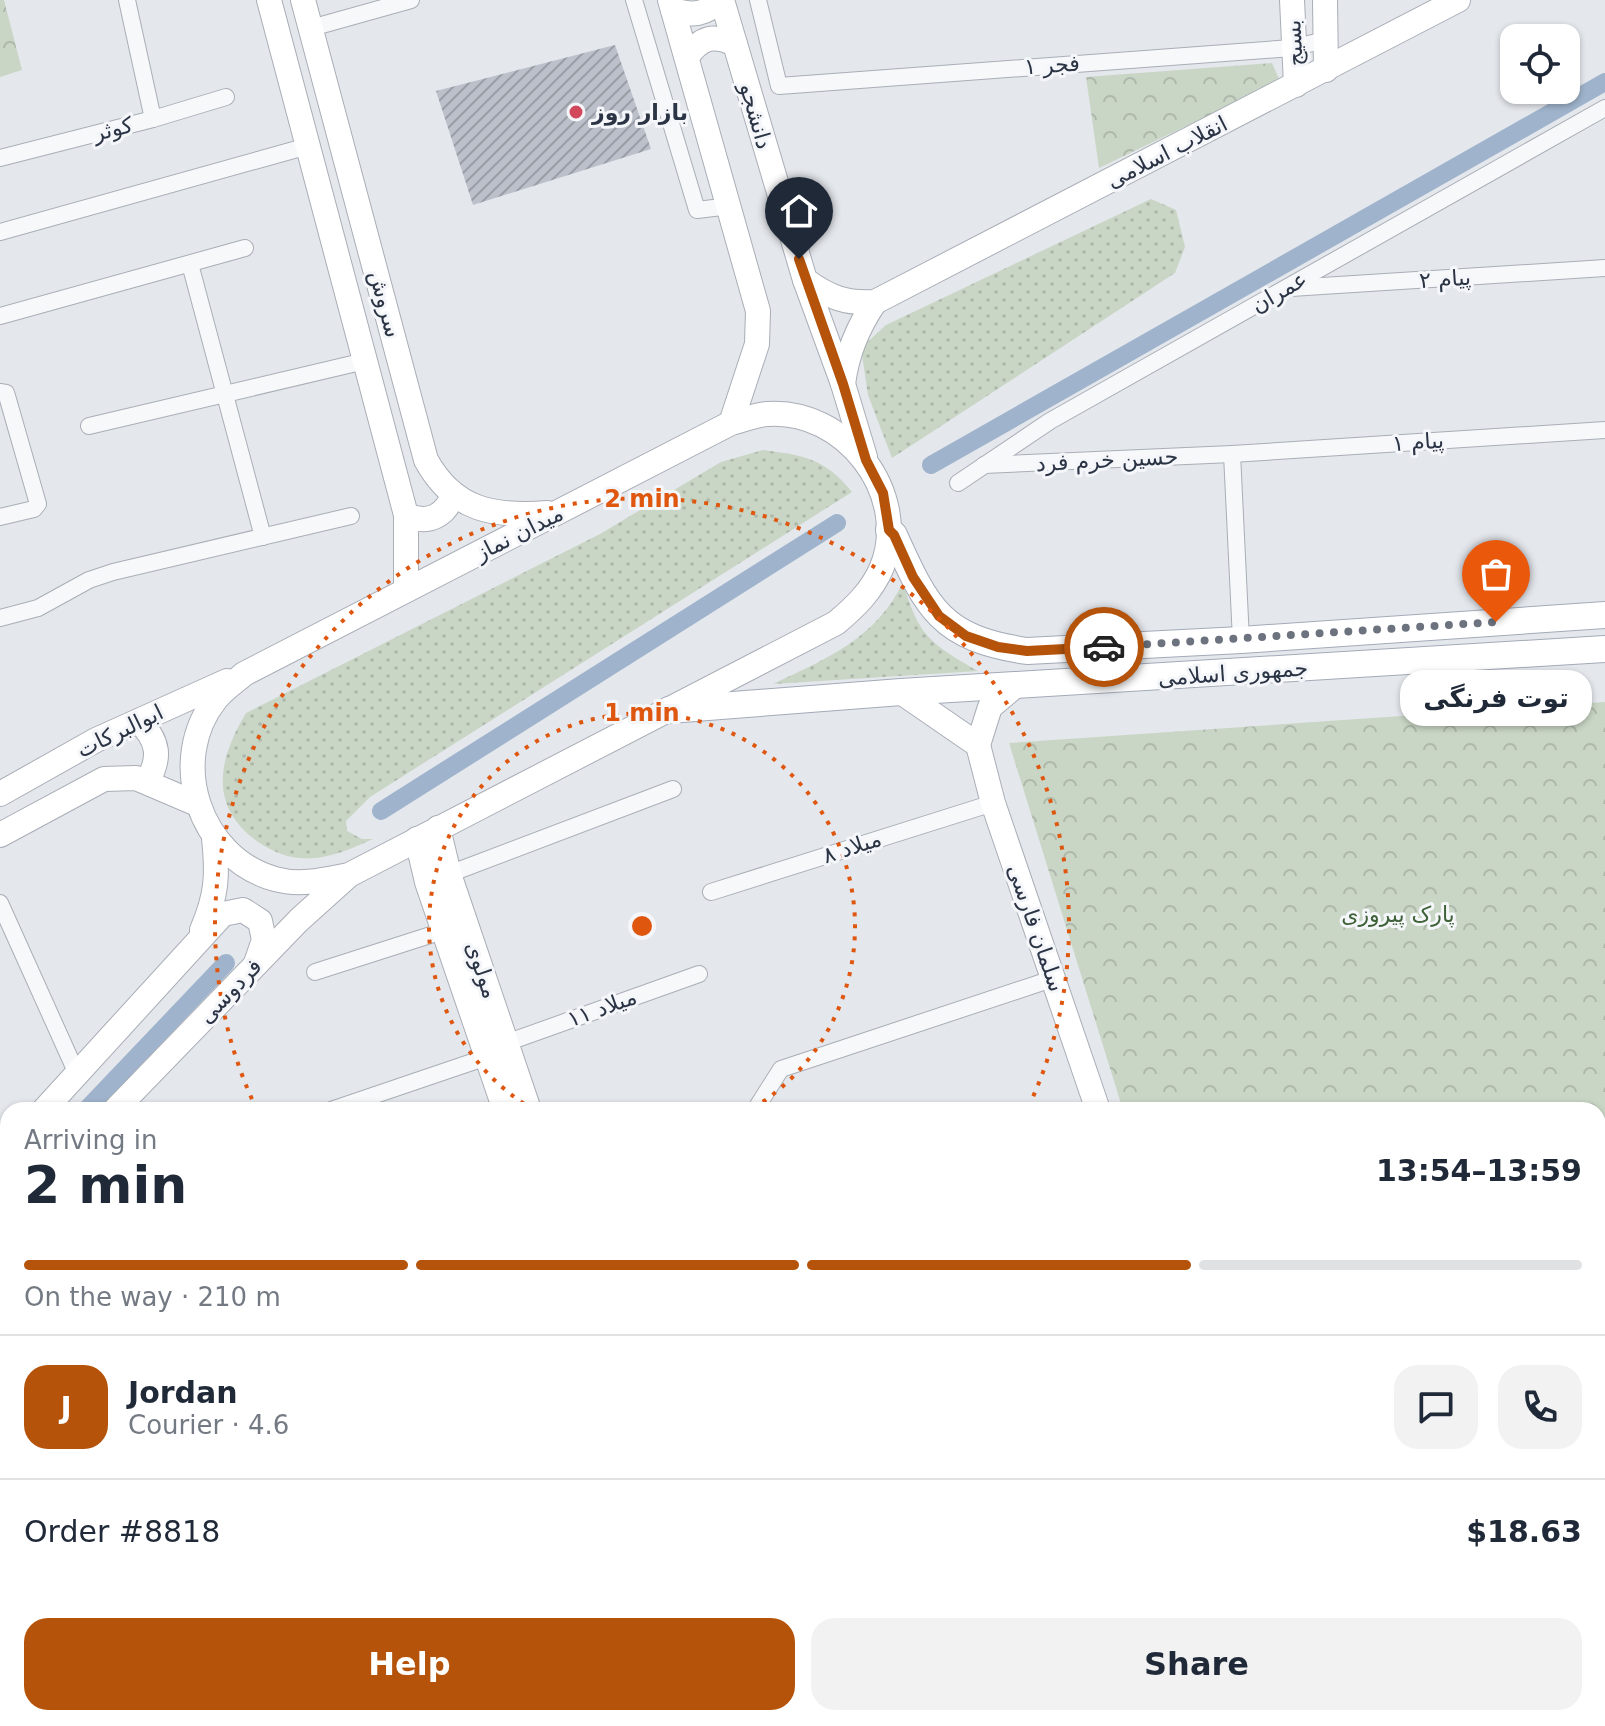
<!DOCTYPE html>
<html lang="en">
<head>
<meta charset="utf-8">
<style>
	body { margin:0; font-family:"DejaVu Sans",Cairo,sans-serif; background:#f2f2f3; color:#1f2937; height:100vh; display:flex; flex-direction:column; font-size:30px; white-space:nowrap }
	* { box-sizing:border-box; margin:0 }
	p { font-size:26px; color:#747a83 }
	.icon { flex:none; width:44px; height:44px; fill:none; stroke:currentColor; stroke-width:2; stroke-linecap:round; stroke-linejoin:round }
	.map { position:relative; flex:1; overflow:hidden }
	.drawer { position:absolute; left:0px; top:1102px; width:1606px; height:624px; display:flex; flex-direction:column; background:#fff; border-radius:24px 24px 0 0; box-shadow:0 2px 6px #0004 }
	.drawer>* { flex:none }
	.buttons { position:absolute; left:1500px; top:24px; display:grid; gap:16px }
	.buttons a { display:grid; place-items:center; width:80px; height:80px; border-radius:16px; background:#fff; box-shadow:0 2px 6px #0004; font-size:40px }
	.pin { position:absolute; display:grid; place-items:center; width:68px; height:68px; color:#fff; margin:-82px -34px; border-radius:50% 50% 50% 0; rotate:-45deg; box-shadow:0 0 8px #0007 }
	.pin .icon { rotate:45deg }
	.courier { position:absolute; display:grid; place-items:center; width:80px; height:80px; margin:-40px; border:6px solid #b45309; border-radius:50%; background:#fff; color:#222; box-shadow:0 2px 10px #0007 }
	.bubble { position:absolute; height:56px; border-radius:24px; background:#fff; box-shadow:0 2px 6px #0004; font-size:26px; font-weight:700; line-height:56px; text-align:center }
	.summary em { font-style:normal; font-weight:700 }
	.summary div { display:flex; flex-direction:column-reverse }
	.summary { display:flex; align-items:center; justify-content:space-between; height:136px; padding:0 24px }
	h1 { font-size:52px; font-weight:700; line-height:60px }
	.bar { display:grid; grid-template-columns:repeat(4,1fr); gap:12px 8px; align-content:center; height:96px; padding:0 24px }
	.bar i { height:10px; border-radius:6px; background:#e0e1e3 }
	.bar .selected { background:#b45309 }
	.bar p { grid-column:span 4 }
	.line { display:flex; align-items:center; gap:20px; padding:0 24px; border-top:2px solid #e0e1e3 }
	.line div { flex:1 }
	.round { display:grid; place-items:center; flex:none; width:84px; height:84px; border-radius:24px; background:#f2f2f3 }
	.cta { display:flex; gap:16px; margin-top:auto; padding:16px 24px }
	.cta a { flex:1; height:92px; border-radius:24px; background:#b45309; color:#fff; font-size:32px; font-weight:700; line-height:92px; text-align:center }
	.cta a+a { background:#f2f2f3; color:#1f2937 }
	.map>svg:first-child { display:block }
	.grass { fill:url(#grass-dots) }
	.forest { fill:url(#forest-crowns) }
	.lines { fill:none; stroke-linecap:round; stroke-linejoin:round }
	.canal { stroke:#9fb4cc; stroke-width:18 }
	.building { fill:url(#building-hatch) }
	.street-casing { stroke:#a9aeb7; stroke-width:18 }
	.secondary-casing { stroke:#a9aeb7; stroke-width:26 }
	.primary-casing { stroke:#a3abb8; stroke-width:28 }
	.street { stroke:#f7f8fa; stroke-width:16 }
	.secondary { stroke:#fff; stroke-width:24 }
	.primary { stroke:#fff; stroke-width:26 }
	.done { stroke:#6c737f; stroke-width:8; stroke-dasharray:0 14.4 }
	.route { stroke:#b45309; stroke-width:10 }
	.ring { fill:none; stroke:#df570f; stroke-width:4; stroke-dasharray:4 8 }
	.poi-dot { fill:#d1495b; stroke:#f4f6f9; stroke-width:3 }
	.labels { text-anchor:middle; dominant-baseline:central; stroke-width:6; stroke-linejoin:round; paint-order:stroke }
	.street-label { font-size:22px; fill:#2b3445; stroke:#f4f6f9 }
	.poi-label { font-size:22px; font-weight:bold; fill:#2b3445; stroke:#f4f6f9; text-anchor:start }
	.park-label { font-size:22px; fill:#3f6138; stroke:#f4f6f9 }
	.centre { fill:#df570f; stroke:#f4f6f9; stroke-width:4 }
	.ring-label { font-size:24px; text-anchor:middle; font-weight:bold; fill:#df570f; stroke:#f4f6f9; stroke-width:6; stroke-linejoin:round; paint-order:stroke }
</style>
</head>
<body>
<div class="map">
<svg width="1605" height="1726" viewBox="0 0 1605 1726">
	<defs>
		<pattern id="grass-dots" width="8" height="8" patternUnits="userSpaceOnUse" patternTransform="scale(2)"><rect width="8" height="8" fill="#c9d6c5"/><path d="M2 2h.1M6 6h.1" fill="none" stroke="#adb8ab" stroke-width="1.8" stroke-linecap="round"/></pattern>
		<pattern id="forest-crowns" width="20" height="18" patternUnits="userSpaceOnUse" patternTransform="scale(2)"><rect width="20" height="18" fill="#c9d6c5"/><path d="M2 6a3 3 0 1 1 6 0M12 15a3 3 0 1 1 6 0" fill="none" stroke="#adb8ab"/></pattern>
		<pattern id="building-hatch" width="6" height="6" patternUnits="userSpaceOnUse" patternTransform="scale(2)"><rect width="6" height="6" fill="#bbc0ca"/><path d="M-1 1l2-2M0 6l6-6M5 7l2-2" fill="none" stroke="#989da6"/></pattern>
	</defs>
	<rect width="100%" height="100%" fill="#e4e7ec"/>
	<g class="grass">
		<polygon points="1151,199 1176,210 1185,247 1175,273 892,458 868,395 861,348 886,325"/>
		<path d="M763,450C803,455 826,459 852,492L370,797L346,821L347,831L362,839H373C355,847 336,856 315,858C292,860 277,854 258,842C208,806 218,760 246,713L600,534L721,462Z"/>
		<path d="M903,582C918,636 931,644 978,671L773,684C826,659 877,638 903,582Z"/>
	</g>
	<g class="forest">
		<polygon points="0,0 4,0 22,70 0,77"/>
		<polygon points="1272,63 1280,81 1099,168 1086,77"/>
		<polygon points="1605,702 1605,1506 1598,1511 1598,1110 1123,1110 1009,743"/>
	</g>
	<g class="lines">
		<g class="canal">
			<polyline points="931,465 1605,82"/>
			<polyline points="381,811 837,523"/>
			<polyline points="86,1110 226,963"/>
			<polyline points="0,1200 8,1191"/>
		</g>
	</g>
	<polygon class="building" points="615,45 651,149 473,205 436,91"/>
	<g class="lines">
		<g class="street-casing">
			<g id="street">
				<polyline points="127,0 153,119"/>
				<polyline points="634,0 697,210 730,206"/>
				<polyline points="758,0 779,86 1292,48 1325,40"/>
				<polyline points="311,28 411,0"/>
				<polyline points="0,158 153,119 226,97"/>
				<polyline points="0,232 308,146"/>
				<polyline points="190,264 263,537"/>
				<polyline points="1291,288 1605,268"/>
				<polyline points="0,316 245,248"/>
				<polyline points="0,392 6,393 7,396 38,504 34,509 0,517"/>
				<polyline points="89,426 365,361"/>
				<polyline points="1232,454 1241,640"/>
				<polyline points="984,465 1232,454 1605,430"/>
				<polyline points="958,483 1050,421 1605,108"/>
				<polyline points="0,618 38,608 89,580 113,572 351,516"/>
				<polyline points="449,874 673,789"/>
				<polyline points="711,892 993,803"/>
				<polyline points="0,903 77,1074"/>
				<polyline points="315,972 443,931"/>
				<polyline points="506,1043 699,974"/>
				<polyline points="331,1110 487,1057"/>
				<polyline points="755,1110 781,1069 1052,979"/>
				<polyline points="1598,1569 1605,1564"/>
				<polyline points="0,1650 8,1646"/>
				<polyline points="0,1718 8,1715"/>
				<polyline points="204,1718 206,1726"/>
				<polyline points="1088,1718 1091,1726"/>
				<polyline points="287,1726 317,1718"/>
				<polyline points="433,1726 448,1718"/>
				<polyline points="947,1726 969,1718"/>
				<polyline points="1366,1726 1378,1718"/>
			</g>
		</g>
		<g class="secondary-casing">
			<g id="secondary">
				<polyline points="269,0 406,515 406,590"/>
				<path d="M303,0L426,460C454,511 494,517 548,513"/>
				<polyline points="670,0 758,311 757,344 731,423"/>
				<polyline points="722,0 805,280 843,384 865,457"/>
				<polyline points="1292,0 1296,85"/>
				<polyline points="1325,0 1326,70"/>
				<path d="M673,10C692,16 706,15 719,0"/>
				<path d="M687,57C701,37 713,34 735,44"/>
				<path d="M805,280C828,297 846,304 875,302L1458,0"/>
				<path d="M843,384C847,353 857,328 875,302"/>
				<path d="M406,515C428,525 446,516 453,494"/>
				<polyline points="901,692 978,745"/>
				<path d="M139,721C159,741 161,758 147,782"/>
				<polyline points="978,745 993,803 1098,1110"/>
				<polyline points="978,745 990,707 1015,686"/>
				<polyline points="0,794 96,740 227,681"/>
				<polyline points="438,828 449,874 529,1110"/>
				<polyline points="0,835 104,779 136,778 197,804"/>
				<polyline points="417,839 427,882 505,1110"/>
				<path d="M202,930C217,895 218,875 214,838"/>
				<polyline points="44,1110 223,914 243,910 260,921 264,940 256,963"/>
				<path d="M115,1110L299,920L349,875L836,623C855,607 872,591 882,567C911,494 845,408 767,414C755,415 743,420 731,423L244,674C235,682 224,689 216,699C167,760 199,858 275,879C300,886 324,880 349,875"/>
				<polyline points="0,1158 8,1149"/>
				<polyline points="0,1228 8,1220"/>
				<polyline points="710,1718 713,1726"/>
				<polyline points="736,1718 738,1726"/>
				<polyline points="1313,1718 1316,1726"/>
			</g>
		</g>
		<g class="primary-casing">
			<g id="primary">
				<path d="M889,530L894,535C928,610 941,638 1027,651L1241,640L1605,615"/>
				<polyline points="669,710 901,692 1605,649"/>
			</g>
		</g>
		<use href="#street" class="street"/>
		<use href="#secondary" class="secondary"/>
		<use href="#primary" class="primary"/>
	</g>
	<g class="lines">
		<polyline class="done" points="1104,647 1496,622"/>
		<polyline class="route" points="799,259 843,384 866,460 883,493 889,530 894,535 913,577 939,616 966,636 998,647 1027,651 1104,647"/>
	</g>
	<g class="ring">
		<path d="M534 1110A213 213 0 1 1 750 1110"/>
		<path d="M257 1110A427 427 0 1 1 1027 1110"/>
	</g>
	<circle class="poi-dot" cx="576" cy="112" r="8"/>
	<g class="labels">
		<g class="street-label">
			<text transform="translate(1294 43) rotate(-93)">بسیج</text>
			<text transform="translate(1052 65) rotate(-4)">فجر ۱</text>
			<text transform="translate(756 116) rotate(74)">دانشجو</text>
			<text transform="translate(113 129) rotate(-14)">کوثر</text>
			<text transform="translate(1167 152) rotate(-27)">انقلاب اسلامی</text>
			<text transform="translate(1445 279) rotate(-4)">پیام ۲</text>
			<text transform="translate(1279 292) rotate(-30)">عمران</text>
			<text transform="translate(385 304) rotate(75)">سروش</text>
			<text transform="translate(1418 442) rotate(-4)">پیام ۱</text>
			<text transform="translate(1107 460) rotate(-3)">حسین خرم فرد</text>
			<text transform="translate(519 533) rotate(-27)">میدان نماز</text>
			<text transform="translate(1233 673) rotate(-4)">جمهوری اسلامی</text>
			<text transform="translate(120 731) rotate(-26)">ابوالبرکات</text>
			<text transform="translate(852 847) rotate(-18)">میلاد ۸</text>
			<text transform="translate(1036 928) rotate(71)">سلمان فارسی</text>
			<text transform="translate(482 970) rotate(71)">مولوی</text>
			<text transform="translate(230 991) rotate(-46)">فردوسی</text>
			<text transform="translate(602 1008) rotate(-20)">میلاد ۱۱</text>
		</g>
		<g class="poi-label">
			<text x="592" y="112">بازار روز</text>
		</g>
		<g class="park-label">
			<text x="1398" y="914">پارک پیروزی</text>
		</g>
	</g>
	<circle cx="642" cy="926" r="12" class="centre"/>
	<g class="ring-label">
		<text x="642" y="507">2 min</text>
		<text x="642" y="721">1 min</text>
	</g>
</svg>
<div class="buttons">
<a><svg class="icon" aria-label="locate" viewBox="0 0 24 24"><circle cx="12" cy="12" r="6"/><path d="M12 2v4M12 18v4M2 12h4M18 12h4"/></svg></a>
</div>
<div class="pin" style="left:1496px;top:622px;background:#ea580c"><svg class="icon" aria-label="bag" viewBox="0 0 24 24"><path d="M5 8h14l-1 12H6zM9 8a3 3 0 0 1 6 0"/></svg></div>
<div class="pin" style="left:799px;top:259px;background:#1f2937"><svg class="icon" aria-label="home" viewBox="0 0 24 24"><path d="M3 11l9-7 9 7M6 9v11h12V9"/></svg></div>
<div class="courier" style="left:1104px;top:647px"><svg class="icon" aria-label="car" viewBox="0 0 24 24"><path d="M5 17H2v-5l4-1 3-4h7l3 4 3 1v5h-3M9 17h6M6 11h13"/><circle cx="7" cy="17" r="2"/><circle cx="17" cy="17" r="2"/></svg></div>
<div class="bubble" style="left:1400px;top:670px;width:192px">توت فرنگی</div>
<section class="drawer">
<div class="summary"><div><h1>2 min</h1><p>Arriving in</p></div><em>13:54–13:59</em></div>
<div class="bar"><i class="selected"></i><i class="selected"></i><i class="selected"></i><i></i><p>On the way · 210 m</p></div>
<div class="line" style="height:144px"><b class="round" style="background:#b45309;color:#fff">J</b><div><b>Jordan</b><p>Courier · 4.6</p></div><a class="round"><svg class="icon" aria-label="chat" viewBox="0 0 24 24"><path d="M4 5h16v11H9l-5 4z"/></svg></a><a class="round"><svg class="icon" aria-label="phone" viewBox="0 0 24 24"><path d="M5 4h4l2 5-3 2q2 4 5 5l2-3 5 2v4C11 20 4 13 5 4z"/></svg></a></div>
<div class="line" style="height:104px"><div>Order #8818</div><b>$18.63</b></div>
<div class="cta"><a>Help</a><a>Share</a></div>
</section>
</div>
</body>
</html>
